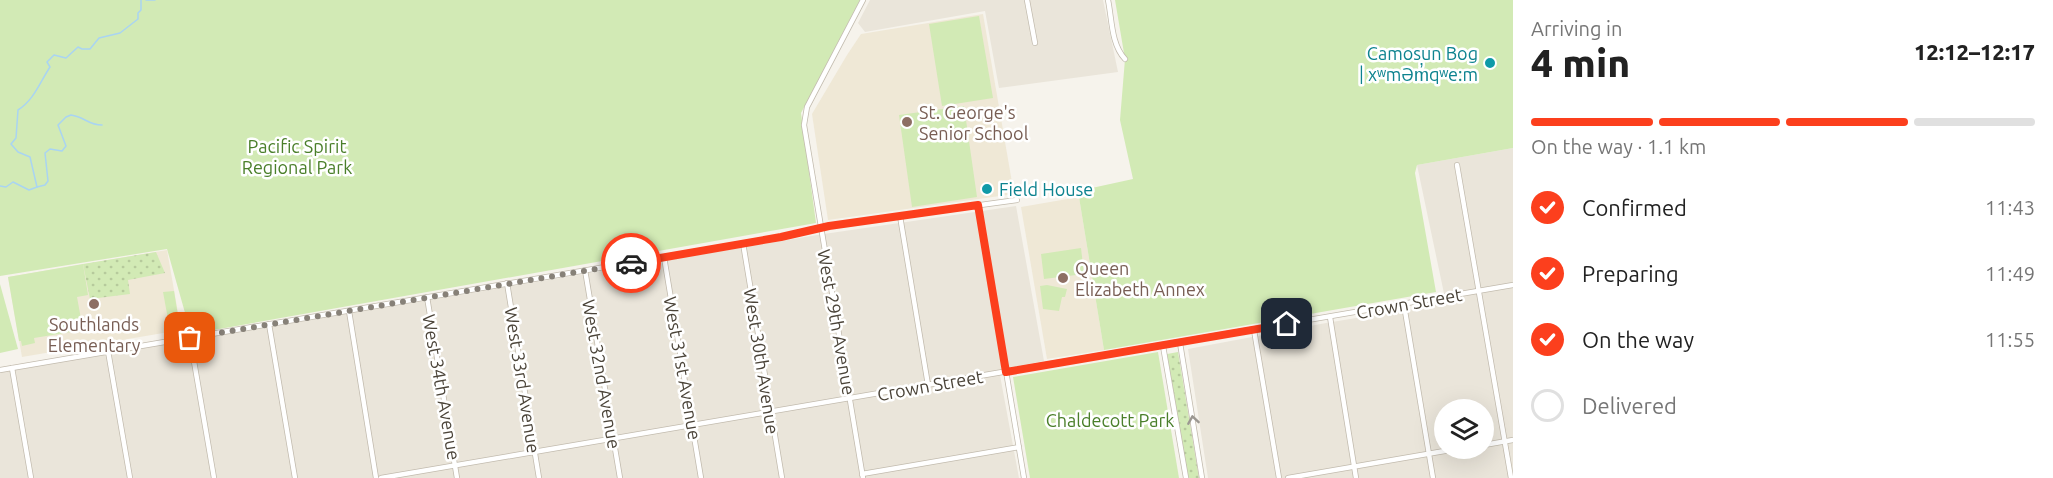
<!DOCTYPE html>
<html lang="en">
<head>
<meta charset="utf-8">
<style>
	body { margin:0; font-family:Ubuntu,sans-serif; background:#f6f6f6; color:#222; height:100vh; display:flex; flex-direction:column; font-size:22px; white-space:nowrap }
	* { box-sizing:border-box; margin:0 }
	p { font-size:20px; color:#767676 }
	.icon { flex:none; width:33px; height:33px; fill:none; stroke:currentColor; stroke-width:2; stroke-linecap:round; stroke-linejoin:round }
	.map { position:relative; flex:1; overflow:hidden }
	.side { display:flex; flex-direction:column; background:#fff; width:540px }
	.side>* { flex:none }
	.buttons { position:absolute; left:1434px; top:399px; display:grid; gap:12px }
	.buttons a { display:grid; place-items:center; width:60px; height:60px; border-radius:50%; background:#fff; box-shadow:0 6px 24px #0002; font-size:30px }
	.pin { position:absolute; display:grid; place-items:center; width:51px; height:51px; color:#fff; margin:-26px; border-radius:12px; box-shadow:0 3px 9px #0006 }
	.courier { position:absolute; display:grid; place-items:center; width:60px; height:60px; margin:-30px; border:4px solid #fc3f1d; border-radius:50%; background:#fff; color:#222; box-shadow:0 2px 8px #0007 }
	.head em { font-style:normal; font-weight:800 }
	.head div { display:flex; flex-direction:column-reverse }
	.head { display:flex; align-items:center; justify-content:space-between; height:102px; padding:0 18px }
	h1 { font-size:39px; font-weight:800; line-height:45px }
	.bar { display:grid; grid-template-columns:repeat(4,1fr); gap:9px 6px; align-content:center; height:72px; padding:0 18px }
	.bar i { height:8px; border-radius:4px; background:#e0e0e0 }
	.bar .selected { background:#fc3f1d }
	.bar p { grid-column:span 4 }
	ol { padding:0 18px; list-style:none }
	li { display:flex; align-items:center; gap:18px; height:66px }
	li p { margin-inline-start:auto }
	li .icon { padding:6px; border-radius:50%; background:#fc3f1d; color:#fff; stroke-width:4 }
	li:last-child { color:#767676 }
	li i { width:33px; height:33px; border:3px solid #e0e0e0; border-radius:50% }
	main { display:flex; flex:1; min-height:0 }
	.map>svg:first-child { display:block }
	.residential { fill:#eae5da; fill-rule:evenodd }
	.education { fill:#efe8d6 }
	.grass { fill:url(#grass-dots) }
	.park { fill:#d2eab5 }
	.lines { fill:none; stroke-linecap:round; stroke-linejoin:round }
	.stream { stroke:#a9d4f2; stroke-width:1.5 }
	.street-casing { stroke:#c2bbae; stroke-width:6 }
	.street { stroke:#fff; stroke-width:4.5 }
	.oneway { stroke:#9c9892 }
	.done { stroke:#878178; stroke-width:6; stroke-dasharray:0 10.8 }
	.route { stroke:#fc3f1d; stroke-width:8 }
	.culture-dot { fill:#0f9aa8; stroke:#fff; stroke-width:2 }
	.education-dot { fill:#8d6e63; stroke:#fff; stroke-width:2 }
	.labels { text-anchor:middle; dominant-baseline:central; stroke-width:5; stroke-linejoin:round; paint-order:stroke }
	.culture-label { font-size:18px; fill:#0d838f; stroke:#fff; text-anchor:end }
	.education-label { font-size:18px; fill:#785e54; stroke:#fff; text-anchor:start }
	.park-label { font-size:18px; fill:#4a7f2a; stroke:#fff }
	.street-label { font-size:18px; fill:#4b4439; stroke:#fff }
</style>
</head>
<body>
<main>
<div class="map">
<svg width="1513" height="478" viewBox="0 0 1513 478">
	<defs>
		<pattern id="grass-dots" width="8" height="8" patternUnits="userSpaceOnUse" patternTransform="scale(1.5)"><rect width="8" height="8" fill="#d2eab5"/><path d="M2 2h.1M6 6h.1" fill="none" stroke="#b6ca9c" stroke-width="1.8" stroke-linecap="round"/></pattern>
	</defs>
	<rect width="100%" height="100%" fill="#f6f3ec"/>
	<g class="residential">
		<polygon points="870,0 1103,0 1118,72 999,88 985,11 865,32 858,23"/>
		<path d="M1513,148V478H1208L1188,349L1326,323L1446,303L1417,165ZM1444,410H1484V448H1444Z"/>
		<polygon points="1016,206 1044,361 999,370 1019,478 0,478 0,372 817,235"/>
	</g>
	<g class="education">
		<polygon points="983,14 1014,194 828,220 812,114 847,55 861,34"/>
		<polygon points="1079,197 1104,350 1047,359 1021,207"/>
		<polygon points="167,250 181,330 22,357 8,277"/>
	</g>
	<g class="grass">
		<polygon points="156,252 165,273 128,280 130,294 90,299 83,264"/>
		<polygon points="1178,352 1199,478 1188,478 1167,354"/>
	</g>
	<g class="park">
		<polygon points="0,0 860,0 801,113 816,223 191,334 167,249 0,276"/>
		<polygon points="1115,0 1513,0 1513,148 1417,165 1415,173 1436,292 1104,350 1078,191 1133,179 1120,120 1125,59"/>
		<polygon points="979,16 993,98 942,106 929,24"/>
		<polygon points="964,106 977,197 912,207 899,115"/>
		<polygon points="1081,248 1084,274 1044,279 1041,254"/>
		<polygon points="83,264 88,295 77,297 83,330 34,338 35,343 22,346 21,341 19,341 8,277"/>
		<polygon points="0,284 18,349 0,353"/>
		<polygon points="1047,285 1067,289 1065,297 1062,297 1059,311 1043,309 1040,286"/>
		<polygon points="174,291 180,328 170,330 163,292"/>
		<polygon points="1158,352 1179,478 1030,478 1013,377"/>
	</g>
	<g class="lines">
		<g class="stream">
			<polyline points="146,0 155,0"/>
			<path d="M0,186L6,187L13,182L29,190L37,187L30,157L18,152L11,144L16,138L18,110C34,100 40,82 50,67L47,62L54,55L66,58L78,47L82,49H90L99,38L120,33L138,19V13L141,10V0"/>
			<path d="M37,187L45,185L48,181L45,153L50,149L62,151L66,146L58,125L66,117L71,115C85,117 88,125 102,125"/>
		</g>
		<g class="street-casing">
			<g id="street">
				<polyline points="863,0 807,107 804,125 863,478"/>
				<polyline points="1027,0 1035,43"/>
				<path d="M1108,0C1112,19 1111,44 1125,59"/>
				<polyline points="1457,165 1511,478"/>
				<polyline points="978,205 1024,478"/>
				<polyline points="900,216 928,385"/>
				<polyline points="743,243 782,478"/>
				<polyline points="664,257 701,478"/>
				<polyline points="585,270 620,478"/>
				<polyline points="507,283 539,478"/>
				<polyline points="427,297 457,478"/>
				<polyline points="1404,305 1433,478"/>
				<polyline points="349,311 376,478"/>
				<polyline points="1330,317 1356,478"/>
				<polyline points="269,324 295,478"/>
				<polyline points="1254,330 1279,478"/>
				<polyline points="190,338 214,478"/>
				<polyline points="1180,343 1202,478"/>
				<polyline points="1163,346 1186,478"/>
				<polyline points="108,351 130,478"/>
				<polyline points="12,368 31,478"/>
				<polyline points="0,370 781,237 827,226 1017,200"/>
				<polyline points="1484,445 1513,440"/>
				<polyline points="862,474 1019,447"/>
				<polyline points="381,478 1513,285"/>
				<polyline points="1288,478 1462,448"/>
			</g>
		</g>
		<use href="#street" class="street"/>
	</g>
	<defs><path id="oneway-chevron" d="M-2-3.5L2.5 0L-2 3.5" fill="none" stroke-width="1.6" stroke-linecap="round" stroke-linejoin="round" transform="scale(1.5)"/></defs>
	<use class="oneway" href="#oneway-chevron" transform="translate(1193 420) rotate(-99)"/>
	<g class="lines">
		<polyline class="done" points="190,338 631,263"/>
		<polyline class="route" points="631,263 781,237 829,226 978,205 1006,372 1287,324"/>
	</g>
	<g class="culture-dot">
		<circle cx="1490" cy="63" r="6"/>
		<circle cx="987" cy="189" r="6"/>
	</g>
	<g class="education-dot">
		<circle cx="907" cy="122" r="6"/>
		<circle cx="1063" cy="278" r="6"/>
		<circle cx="94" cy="304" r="6"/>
	</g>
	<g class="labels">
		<g class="culture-label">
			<text x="1478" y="53">Camosun Bog<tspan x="1478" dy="21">| xʷməm̓qʷe:m</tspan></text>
			<text x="999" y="189" text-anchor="start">Field House</text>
		</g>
		<g class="education-label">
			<text x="919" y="112">St. George's<tspan x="919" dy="21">Senior School</tspan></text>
			<text x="1075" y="268">Queen<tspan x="1075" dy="21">Elizabeth Annex</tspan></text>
			<text x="94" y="324" text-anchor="middle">Southlands<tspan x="94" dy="21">Elementary</tspan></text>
		</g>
		<g class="park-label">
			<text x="297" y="146">Pacific Spirit<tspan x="297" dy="21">Regional Park</tspan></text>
			<text x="1110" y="420">Chaldecott Park</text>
		</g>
		<g class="street-label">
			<text transform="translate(1409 303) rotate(-10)">Crown Street</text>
			<text transform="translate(837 322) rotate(80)">West 29th Avenue</text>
			<text transform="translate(762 361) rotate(81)">West 30th Avenue</text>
			<text transform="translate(683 368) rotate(80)">West 31st Avenue</text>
			<text transform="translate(602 374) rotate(80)">West 32nd Avenue</text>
			<text transform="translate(523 380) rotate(81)">West 33rd Avenue</text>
			<text transform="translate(930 385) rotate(-10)">Crown Street</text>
			<text transform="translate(442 387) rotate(80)">West 34th Avenue</text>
		</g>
	</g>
</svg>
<div class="buttons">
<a><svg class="icon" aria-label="layers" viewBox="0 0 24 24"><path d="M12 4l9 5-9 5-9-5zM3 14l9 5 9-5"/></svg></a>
</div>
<div class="pin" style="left:190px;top:338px;background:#ea580c"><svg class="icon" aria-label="bag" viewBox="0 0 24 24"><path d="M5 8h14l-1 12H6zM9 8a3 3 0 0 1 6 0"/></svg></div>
<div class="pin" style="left:1287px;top:324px;background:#1f2937"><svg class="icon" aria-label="home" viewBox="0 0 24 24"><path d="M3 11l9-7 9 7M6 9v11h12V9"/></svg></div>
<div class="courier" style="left:631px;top:263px"><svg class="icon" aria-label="car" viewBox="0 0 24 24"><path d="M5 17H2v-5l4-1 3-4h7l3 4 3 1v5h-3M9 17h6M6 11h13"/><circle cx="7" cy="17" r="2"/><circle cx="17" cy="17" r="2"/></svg></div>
</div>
<section class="side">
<div class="head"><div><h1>4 min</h1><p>Arriving in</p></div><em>12:12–12:17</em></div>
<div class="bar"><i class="selected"></i><i class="selected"></i><i class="selected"></i><i></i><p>On the way · 1.1 km</p></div>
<ol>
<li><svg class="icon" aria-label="check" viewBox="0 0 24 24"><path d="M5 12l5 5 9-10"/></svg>Confirmed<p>11:43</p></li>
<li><svg class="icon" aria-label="check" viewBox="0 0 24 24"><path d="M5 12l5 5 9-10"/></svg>Preparing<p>11:49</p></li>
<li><svg class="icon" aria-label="check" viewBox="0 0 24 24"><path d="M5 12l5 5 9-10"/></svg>On the way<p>11:55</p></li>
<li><i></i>Delivered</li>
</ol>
</section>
</main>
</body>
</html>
